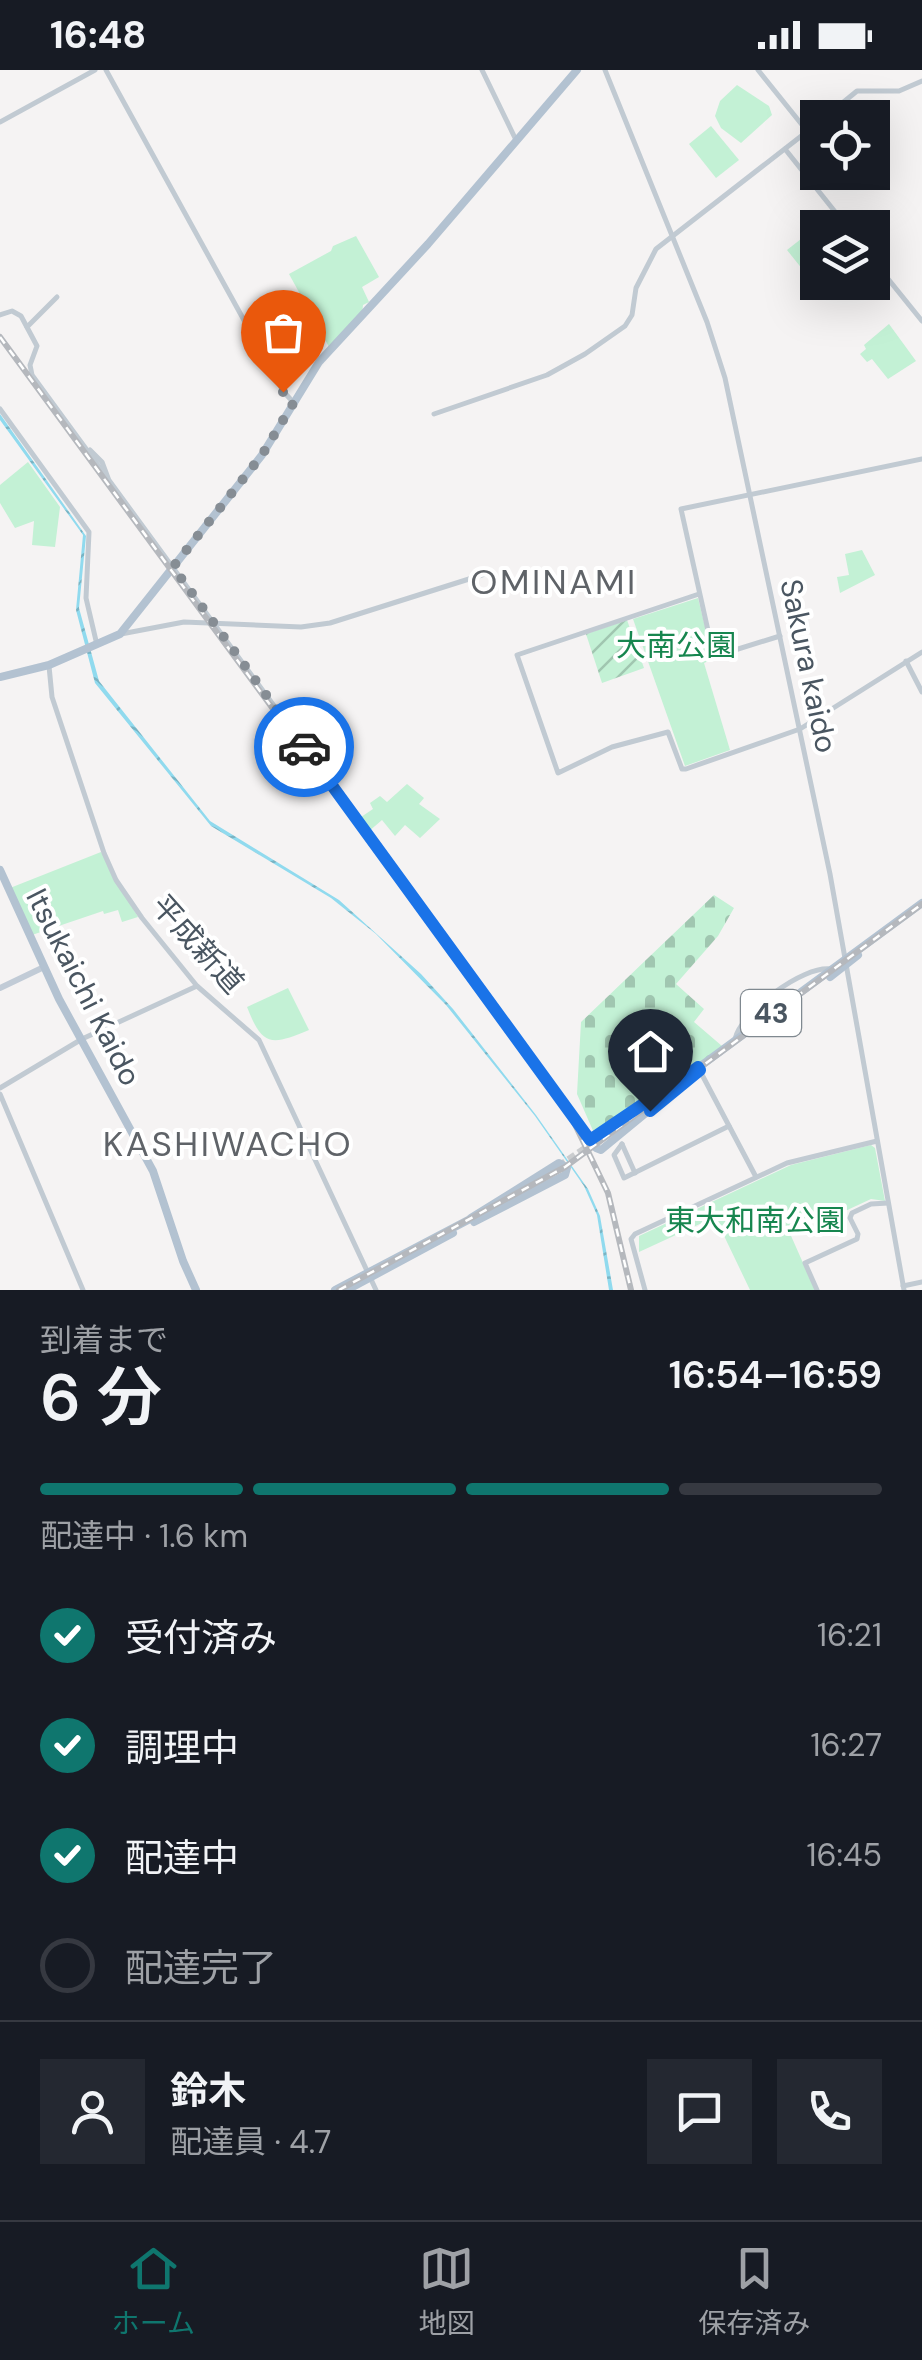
<!DOCTYPE html>
<html lang="ja">
<head>
<meta charset="utf-8">
<style>
	body { margin:0; font-family:"DM Sans","Noto Sans JP",sans-serif; background:#242831; color:#f1f3f6; height:100vh; display:flex; flex-direction:column; font-size:38px; white-space:nowrap }
	* { box-sizing:border-box; margin:0 }
	p { font-size:32px; color:#9ea1a6 }
	.icon { flex:none; width:55px; height:55px; fill:none; stroke:currentColor; stroke-width:2; stroke-linecap:round; stroke-linejoin:round }
	.map { position:relative; height:1220px; overflow:hidden }
	.drawer { display:flex; flex-direction:column; background:#171b24; flex:1 }
	.drawer>* { flex:none }
	.tools { position:absolute; left:800px; top:30px; display:grid; gap:20px }
	.tools a { display:grid; place-items:center; width:90px; height:90px; border-radius:0px; background:#171b24; box-shadow:0 10px 40px #0002; font-size:50px }
	.pin { position:absolute; display:grid; place-items:center; width:85px; height:85px; color:#fff; margin:-102px -42px; border-radius:50% 50% 50% 0; rotate:-45deg; box-shadow:0 0 10px #0007 }
	.pin .icon { rotate:45deg }
	.courier { position:absolute; display:grid; place-items:center; width:100px; height:100px; margin:-50px; border:8px solid #1a73e8; border-radius:50%; background:#fff; color:#222; box-shadow:0 2px 12px #0007 }
	.headline em { font-style:normal; font-weight:600 }
	.headline div { display:flex; flex-direction:column-reverse }
	.headline { display:flex; align-items:center; justify-content:space-between; height:170px; padding:0 40px }
	h1 { font-size:65px; font-weight:600; line-height:75px }
	.bar { display:grid; grid-template-columns:repeat(4,1fr); gap:15px 10px; align-content:center; height:120px; padding:0 40px }
	.bar i { height:12px; border-radius:8px; background:#363941 }
	.bar .on { background:#0f766e }
	.bar p { grid-column:span 4 }
	.line { display:flex; align-items:center; gap:25px; padding:0 40px; border-top:2px solid #363941 }
	.line div { flex:1 }
	.round { display:grid; place-items:center; flex:none; width:105px; height:105px; border-radius:0px; background:#242831 }
	ol { padding:0 40px; list-style:none }
	li { display:flex; align-items:center; gap:30px; height:110px }
	li p { margin-inline-start:auto }
	li .icon { padding:10px; border-radius:50%; background:#0f766e; color:#fff; stroke-width:4 }
	li:last-child { color:#9ea1a6 }
	li i { width:55px; height:55px; border:5px solid #363941; border-radius:50% }
	.status { display:flex; justify-content:space-between; align-items:center; height:70px; padding:0 50px; background:#171b24; direction:ltr }
	.status svg { height:28px; fill:currentColor }
	.dock { display:flex; justify-content:space-around; align-items:center; height:140px; border-top:2px solid #363941; background:#171b24; font-size:28px; color:#9ea1a6 }
	.dock a { display:grid; justify-items:center; gap:5px }
	.dock .on { color:#0f766e }
	.map>svg:first-child { display:block }
	.cemetery { fill:url(#cemetery-stones) }
	.park { fill:#c3f1d5 }
	.garden { fill:url(#garden-furrows) }
	.water { fill:url(#water-waves) }
	.lines { fill:none; stroke-linecap:round; stroke-linejoin:round }
	.primary-tunnel { stroke:#caccce; stroke-width:8; stroke-dasharray:8 4; stroke-linecap:butt }
	.tertiary { stroke:#c1cad2; stroke-width:5 }
	.secondary { stroke:#c1cbd6; stroke-width:6 }
	.primary { stroke:#b3c2d1; stroke-width:8 }
	.rail-casing { stroke:#b5b8bd; stroke-width:6 }
	.rail { stroke:#fff; stroke-width:2.5; stroke-dasharray:8; stroke-linecap:butt }
	.done { stroke:#868d94; stroke-width:10; stroke-dasharray:0 18 }
	.route { stroke:#1a73e8; stroke-width:12 }
	.labels { text-anchor:middle; dominant-baseline:central; stroke-width:8; stroke-linejoin:round; paint-order:stroke }
	.shield { fill:#fff; stroke:#808990; stroke-width:2.5 }
	.shield-label { font-size:28px; font-weight:bold; fill:#4a5661 }
	.park-label { font-size:30px; fill:#17864f; stroke:#fff }
	.street-label { font-size:30px; fill:#4a5661; stroke:#fff }
	.quarter-label { font-size:35px; letter-spacing:2.5px; fill:#5f6368; stroke:#fff }
</style>
</head>
<body>
<div class="status"><b>16:48</b><svg viewBox="0 0 49 12"><path d="M0 12V9h3v3zM5 12V6h3v6zM10 12V3h3v9zM15 12V0h3v12zM26 1h20v11H26zM47 4h2v5h-2z"/></svg></div>
<div class="map">
<svg width="922" height="1220" viewBox="0 0 922 1220">
	<defs>
		<pattern id="cemetery-stones" width="16" height="16" patternUnits="userSpaceOnUse" patternTransform="scale(2.5)"><rect width="16" height="16" fill="#c3f1d5"/><path d="M2 7V4a2 2 0 0 1 4 0v3zM10 15v-3a2 2 0 0 1 4 0v3z" fill="#a0c6b0"/></pattern>
		<pattern id="garden-furrows" width="10" height="10" patternUnits="userSpaceOnUse" patternTransform="scale(2.5)"><rect width="10" height="10" fill="#c3f1d5"/><path d="M-1 1l2-2M0 10L10 0M9 11l2-2" fill="none" stroke="#a0c6b0"/></pattern>
		<pattern id="water-waves" width="16" height="10" patternUnits="userSpaceOnUse" patternTransform="scale(2.5)"><rect width="16" height="10" fill="#90daee"/><path d="M0 5q4-4 8 0t8 0" fill="none" stroke="#78b4c4"/></pattern>
	</defs>
	<rect width="100%" height="100%" fill="#f5f3f3"/>
	<polygon class="cemetery" points="714,825 734,838 718,866 676,914 704,939 694,952 722,976 662,1020 652,1023 632,1038 630,1036 594,1063 577,1024 581,952"/>
	<g class="park">
		<polygon points="737,15 769,36 772,45 741,73 721,58 715,46 720,31"/>
		<polygon points="711,56 739,90 716,108 689,74"/>
		<polygon points="834,143 846,157 818,158 818,212 851,213 836,224 832,219 823,225 787,180"/>
		<polygon points="356,166 379,207 362,217 369,232 363,235 362,244 329,277 289,204 331,181 333,176"/>
		<polygon points="889,254 916,291 888,309 872,289 867,292 860,284 866,279 864,275"/>
		<polygon points="28,392 60,437 55,477 32,475 34,451 15,458 0,433 0,415"/>
		<polygon points="862,480 875,505 840,523 837,507 849,505 845,484"/>
		<polygon points="698,528 713,589 704,593 730,680 685,696 633,549"/>
		<polygon points="407,714 424,728 419,734 440,749 420,768 405,755 395,766 382,750 368,762 358,749 373,739 370,733 380,726 387,732"/>
		<polygon points="101,782 138,847 122,852 118,840 104,844 103,841 32,865 10,818"/>
		<path d="M288,918L309,960C272,975 263,978 247,937Z"/>
		<polygon points="871,1075 875,1078 885,1131 871,1129 815,1155 811,1148 788,1159 815,1220 750,1220 715,1147 639,1182 639,1166 791,1095"/>
	</g>
	<polygon class="garden" points="627,550 644,598 602,613 586,564"/>
	<polygon class="water" points="0,344 86,466 79,538 99,611 210,751 339,830 421,904 453,939 536,1045 588,1119 600,1146 613,1220 609,1220 597,1145 584,1116 535,1046 446,935 376,864 331,828 211,756 95,613 76,540 83,465 0,350"/>
	<g class="lines">
		<polyline class="primary-tunnel" points="529,1117 619,1056"/>
		<g class="tertiary">
			<polyline points="106,0 283,321 293,332"/>
			<polyline points="482,0 516,70"/>
			<polyline points="605,0 707,252 725,308 830,804 904,1220"/>
			<polyline points="758,0 807,61"/>
			<polyline points="824,48 857,21 899,21 922,11"/>
			<polyline points="0,52 95,0"/>
			<polyline points="785,79 848,158"/>
			<polyline points="872,189 922,251"/>
			<polyline points="0,245 12,241 21,246 37,276 30,295 32,305 591,1069"/>
			<polyline points="27,257 57,227"/>
			<polyline points="0,339 89,462 86,528 97,575"/>
			<polyline points="434,344 547,305 585,284 625,256 632,245 636,218 656,179 818,53"/>
			<polyline points="90,380 102,392 108,408"/>
			<polyline points="699,524 517,585 558,703 612,677 668,662 682,699 686,699 800,659 922,582"/>
			<polyline points="121,564 184,552 301,557 330,553 488,503"/>
			<polyline points="780,566 719,585 713,583 681,439 922,389"/>
			<polyline points="906,591 922,622"/>
			<polyline points="49,596 52,627 104,783 116,810 142,848 197,916 259,970 376,1220"/>
			<path d="M735,969C741,942 803,895 831,899"/>
			<polyline points="699,999 756,1107"/>
			<polyline points="0,1018 82,969 197,916"/>
			<polyline points="0,1024 83,1220"/>
			<polyline points="622,1074 614,1085 624,1108 729,1056"/>
			<polyline points="622,1074 635,1103"/>
			<polyline points="903,1216 922,1212"/>
			<polyline points="645,1220 631,1169 635,1164 787,1093 877,1071"/>
			<polyline points="817,1220 805,1193 857,1169 858,1164 850,1148 852,1143 871,1134 888,1133"/>
		</g>
		<polyline class="secondary" points="0,918 44,897"/>
		<g class="primary">
			<polyline points="0,607 49,595 120,564 262,385 319,292 428,174 577,0"/>
			<polyline points="0,800 59,929 153,1101 183,1191 196,1220"/>
			<polyline points="830,907 858,885"/>
			<polyline points="621,1050 592,1069 596,1078 601,1080 663,1029"/>
			<polyline points="619,1056 922,833"/>
			<polyline points="471,1148 559,1093 567,1098 565,1105 474,1152"/>
			<polyline points="335,1220 472,1148"/>
			<polyline points="347,1220 453,1163"/>
		</g>
		<g class="rail-casing">
			<g id="rail">
				<polyline points="0,267 569,1042 608,1123 631,1220"/>
				<polyline points="339,1220 565,1097 922,834"/>
			</g>
		</g>
		<use href="#rail" class="rail"/>
	</g>
	<g class="lines">
		<polyline class="done" points="283,322 294,332 262,385 173,497 304,677"/>
		<polyline class="route" points="304,677 590,1070 655,1026 664,1023 698,997 700,1000 650,1041"/>
	</g>
	<g class="labels">
		<rect class="shield" x="741" y="920" width="60" height="46" rx="8"/>
		<g class="shield-label">
			<text x="771" y="943">43</text>
		</g>
		<g class="park-label">
			<text x="676" y="575">大南公園</text>
			<text x="755" y="1150">東大和南公園</text>
		</g>
		<g class="street-label">
			<text transform="translate(809 596) rotate(78)">Sakura kaido</text>
			<text transform="translate(198 874) rotate(48)">平成新道</text>
			<text transform="translate(84 917) rotate(63)">Itsukaichi Kaido</text>
		</g>
		<g class="quarter-label">
			<text x="554" y="512">OMINAMI</text>
			<text x="228" y="1074">KASHIWACHO</text>
		</g>
	</g>
</svg>
<div class="tools">
<a><svg class="icon" aria-label="locate" viewBox="0 0 24 24"><circle cx="12" cy="12" r="6"/><path d="M12 2v4M12 18v4M2 12h4M18 12h4"/></svg></a>
<a><svg class="icon" aria-label="layers" viewBox="0 0 24 24"><path d="M12 4l9 5-9 5-9-5zM3 14l9 5 9-5"/></svg></a>
</div>
<div class="pin" style="left:283px;top:322px;background:#ea580c"><svg class="icon" aria-label="bag" viewBox="0 0 24 24"><path d="M5 8h14l-1 12H6zM9 8a3 3 0 0 1 6 0"/></svg></div>
<div class="pin" style="left:650px;top:1041px;background:#1f2937"><svg class="icon" aria-label="home" viewBox="0 0 24 24"><path d="M3 11l9-7 9 7M6 9v11h12V9"/></svg></div>
<div class="courier" style="left:304px;top:677px"><svg class="icon" aria-label="car" viewBox="0 0 24 24"><path d="M5 17H2v-5l4-1 3-4h7l3 4 3 1v5h-3M9 17h6M6 11h13"/><circle cx="7" cy="17" r="2"/><circle cx="17" cy="17" r="2"/></svg></div>
</div>
<section class="drawer">
<div class="headline"><div><h1>6 分</h1><p>到着まで</p></div><em>16:54–16:59</em></div>
<div class="bar"><i class="on"></i><i class="on"></i><i class="on"></i><i></i><p>配達中 · 1.6 km</p></div>
<ol>
<li><svg class="icon" aria-label="check" viewBox="0 0 24 24"><path d="M5 12l5 5 9-10"/></svg>受付済み<p>16:21</p></li>
<li><svg class="icon" aria-label="check" viewBox="0 0 24 24"><path d="M5 12l5 5 9-10"/></svg>調理中<p>16:27</p></li>
<li><svg class="icon" aria-label="check" viewBox="0 0 24 24"><path d="M5 12l5 5 9-10"/></svg>配達中<p>16:45</p></li>
<li><i></i>配達完了</li>
</ol>
<div class="line" style="height:180px"><a class="round"><svg class="icon" aria-label="person" viewBox="0 0 24 24"><circle cx="12" cy="8" r="4"/><path d="M4 21q1-7 8-7t8 7"/></svg></a><div><b>鈴木</b><p>配達員 · 4.7</p></div><a class="round"><svg class="icon" aria-label="chat" viewBox="0 0 24 24"><path d="M4 5h16v11H9l-5 4z"/></svg></a><a class="round"><svg class="icon" aria-label="phone" viewBox="0 0 24 24"><path d="M5 4h4l2 5-3 2q2 4 5 5l2-3 5 2v4C11 20 4 13 5 4z"/></svg></a></div>
</section>
<nav class="dock">
<a class="on"><svg class="icon" aria-label="home" viewBox="0 0 24 24"><path d="M3 11l9-7 9 7M6 9v11h12V9"/></svg>ホーム</a>
<a><svg class="icon" aria-label="map" viewBox="0 0 24 24"><path d="M3 6l6-2 6 2 6-2v14l-6 2-6-2-6 2zM9 4v14M15 6v14"/></svg>地図</a>
<a><svg class="icon" aria-label="saved" viewBox="0 0 24 24"><path d="M7 4h10v16l-5-4-5 4z"/></svg>保存済み</a>
</nav>
</body>
</html>
